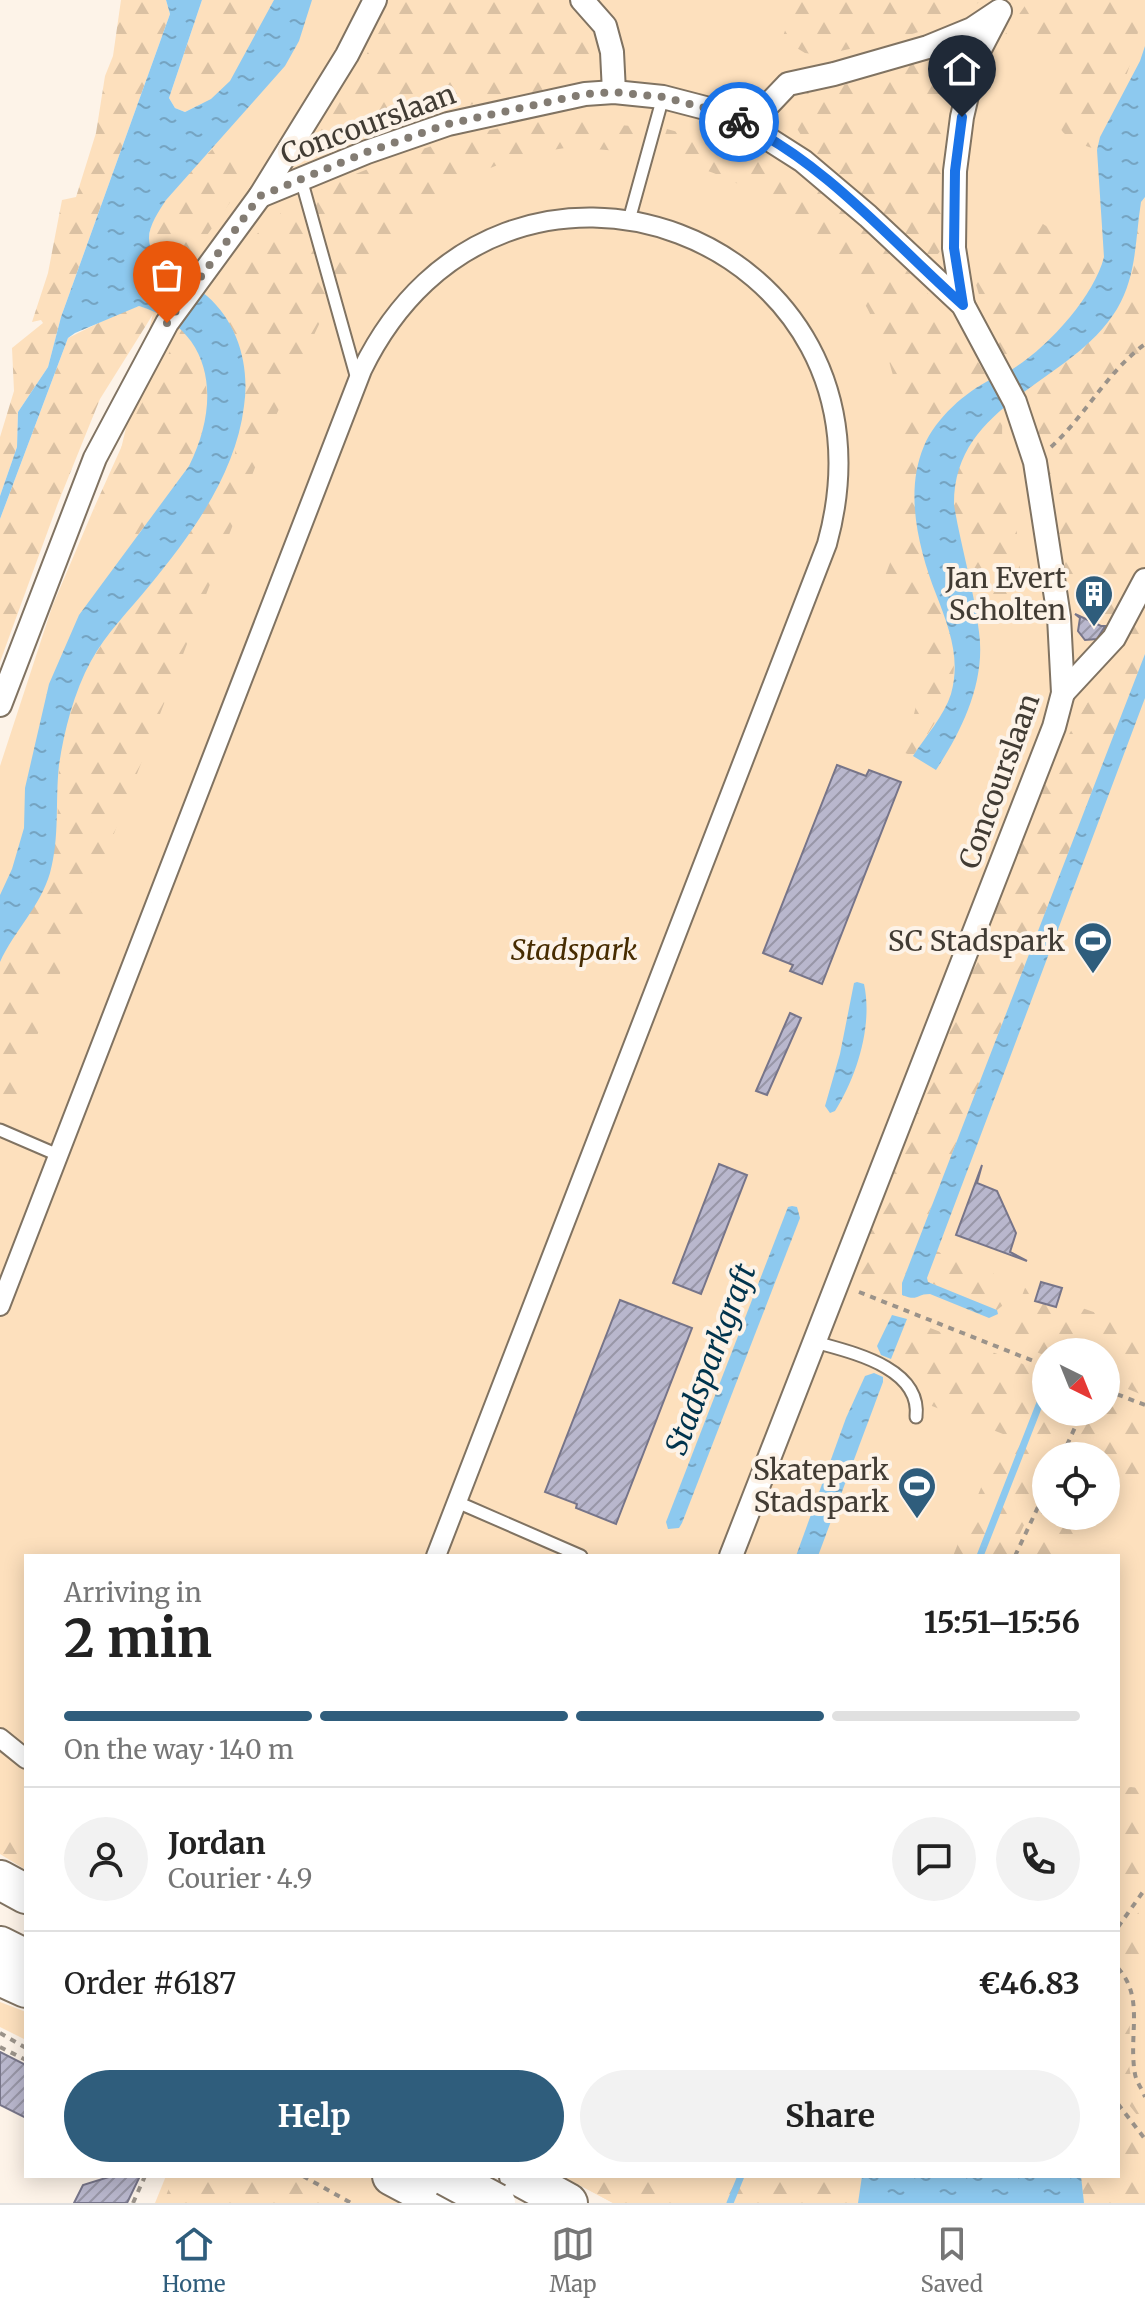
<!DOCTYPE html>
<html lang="en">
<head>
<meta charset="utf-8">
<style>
	body { margin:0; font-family:Merriweather,serif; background:#f2f2f2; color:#222; height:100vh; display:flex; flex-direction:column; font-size:30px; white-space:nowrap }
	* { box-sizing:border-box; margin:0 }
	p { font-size:26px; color:#767676 }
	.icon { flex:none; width:44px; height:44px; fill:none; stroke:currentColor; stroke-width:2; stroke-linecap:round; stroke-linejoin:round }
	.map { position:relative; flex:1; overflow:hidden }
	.side { position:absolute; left:24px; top:1554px; width:1096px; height:624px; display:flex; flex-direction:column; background:#fff; border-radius:0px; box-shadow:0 4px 20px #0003 }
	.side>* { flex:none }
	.needle { width:52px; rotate:137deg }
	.tools { position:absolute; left:1032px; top:1338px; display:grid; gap:16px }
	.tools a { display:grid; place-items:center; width:88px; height:88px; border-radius:50%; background:#fff; box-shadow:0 4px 20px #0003; font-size:40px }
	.pin { position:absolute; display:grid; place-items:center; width:68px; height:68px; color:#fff; margin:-82px -34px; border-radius:50% 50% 50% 0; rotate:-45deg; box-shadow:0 0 8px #0007 }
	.pin .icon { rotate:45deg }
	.courier { position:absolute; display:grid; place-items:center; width:80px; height:80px; margin:-40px; border:6px solid #1a73e8; border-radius:50%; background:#fff; color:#222; box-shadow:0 2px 10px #0007 }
	.headline em { font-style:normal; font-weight:700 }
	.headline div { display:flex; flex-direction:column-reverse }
	.headline { display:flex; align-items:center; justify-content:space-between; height:136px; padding:0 40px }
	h1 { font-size:52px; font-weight:700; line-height:60px }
	.bar { display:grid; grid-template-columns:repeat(4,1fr); gap:12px 8px; align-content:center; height:96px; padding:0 40px }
	.bar i { height:10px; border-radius:6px; background:#e0e0e0 }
	.bar .current { background:#2f5d7c }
	.bar p { grid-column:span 4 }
	.line { display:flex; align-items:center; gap:20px; padding:0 40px; border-top:2px solid #e0e0e0 }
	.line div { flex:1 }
	.round { display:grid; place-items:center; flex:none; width:84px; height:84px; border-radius:42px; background:#f2f2f2 }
	.button { display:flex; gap:16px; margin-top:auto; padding:16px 40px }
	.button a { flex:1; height:92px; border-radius:48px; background:#2f5d7c; color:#fff; font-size:32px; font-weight:700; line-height:92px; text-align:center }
	.button a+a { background:#f2f2f2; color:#222 }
	.tabs { display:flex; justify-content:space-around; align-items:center; height:112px; border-top:2px solid #e0e0e0; background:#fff; font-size:22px; color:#767676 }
	.tabs a { display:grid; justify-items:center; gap:4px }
	.tabs .current { color:#2f5d7c }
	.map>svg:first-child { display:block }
	.green { fill:#fde0bd; fill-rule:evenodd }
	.forest { fill:url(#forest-firs) }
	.water { fill:url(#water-ripples) }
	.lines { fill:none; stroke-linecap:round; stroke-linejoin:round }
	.stream { stroke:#8dc9ef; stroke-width:7 }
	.building { fill:url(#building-hatch); stroke:#777589; stroke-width:2 }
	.service-casing { stroke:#807362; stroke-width:15 }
	.pedestrian-casing { stroke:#807362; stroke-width:22 }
	.minor-casing { stroke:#807362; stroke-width:26 }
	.trunk-casing { stroke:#807362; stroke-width:42 }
	.path { stroke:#9b938a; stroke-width:4; stroke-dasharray:6 6; stroke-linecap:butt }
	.service { stroke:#fff; stroke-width:11 }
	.pedestrian { stroke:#fff; stroke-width:18 }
	.minor { stroke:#fff; stroke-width:22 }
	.trunk { stroke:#fff; stroke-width:38 }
	.trunk-bridge-casing { stroke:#807362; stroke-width:42; stroke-linecap:butt }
	.trunk-bridge { stroke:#fff; stroke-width:38 }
	.done { stroke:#837c73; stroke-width:8; stroke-dasharray:0 14.4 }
	.route { stroke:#1a73e8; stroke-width:10 }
	.labels { text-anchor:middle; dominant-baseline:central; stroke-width:8; stroke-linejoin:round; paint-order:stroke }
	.street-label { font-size:28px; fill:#423c34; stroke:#fdf3e8 }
	.poi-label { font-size:28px; fill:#423c34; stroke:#fdf3e8; text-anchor:end }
	.park-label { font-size:28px; font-style:italic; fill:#472c01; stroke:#fdf3e8 }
	.water-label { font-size:30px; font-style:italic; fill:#01344d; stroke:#fdf3e8 }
</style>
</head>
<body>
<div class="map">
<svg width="1145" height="2203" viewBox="0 0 1145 2203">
	<defs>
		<pattern id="forest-firs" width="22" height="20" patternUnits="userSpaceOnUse" patternTransform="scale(2)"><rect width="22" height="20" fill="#fde0bd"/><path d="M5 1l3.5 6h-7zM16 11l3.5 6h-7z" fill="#dac1a3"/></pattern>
		<pattern id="water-ripples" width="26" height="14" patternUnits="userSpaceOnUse" patternTransform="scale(2)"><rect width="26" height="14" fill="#8dc9ef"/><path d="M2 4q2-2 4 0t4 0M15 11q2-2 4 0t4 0" fill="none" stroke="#75a4c2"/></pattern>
		<pattern id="building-hatch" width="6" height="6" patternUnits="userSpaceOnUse" patternTransform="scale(2)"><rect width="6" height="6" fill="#b9b7cd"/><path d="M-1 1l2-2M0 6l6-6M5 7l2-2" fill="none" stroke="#9896a7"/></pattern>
	</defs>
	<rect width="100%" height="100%" fill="#fdf3e8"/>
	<g class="green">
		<path d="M227,0H1145V2203H613L563,2176H1118V1556H26V1840L0,1825V766L52,607L94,508L104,521ZM1046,1352H1106V1412H1046ZM1046,1456H1106V1516H1046Z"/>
		<polygon points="0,2002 26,2012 26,2040 0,2027"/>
		<polygon points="166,2176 376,2176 425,2203 155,2203"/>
	</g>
	<g class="forest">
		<polygon points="121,0 166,0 170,14 61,317 48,367 18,412 17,447 0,496 0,437 14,391 12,348 43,323 41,320 32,322 48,273 62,200 76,197 96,133 105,76 113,56"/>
		<polygon points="202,0 274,0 230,81 211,99 185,112 175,108 169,98"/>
		<polygon points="397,0 558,0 584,36 590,52 588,65 578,77 559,88 459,107 325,152 313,143 354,77"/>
		<path d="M796,0H982C937,35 873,44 820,55L805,53L782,39Z"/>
		<path d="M1029,0H1139C1145,38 1117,103 1100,137L1097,150C1084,145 1067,140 1060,128C1054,116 1058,103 1060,91C1069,49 1039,39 1004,36Z"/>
		<path d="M954,51L966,54C941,115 942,183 944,247L936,256L925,257L884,214L811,151L796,127L797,115L800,101L807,93L819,88L844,85Z"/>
		<path d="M564,120L631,126L634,132L630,152L571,147L522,155L478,173L441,192L409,217L349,276L322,318L271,426L46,1010L7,1123L0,1120V962L57,834L59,766L68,720L90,663L116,622L150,585L186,536L212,498L235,454L242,356L238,340L226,318L206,295C225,262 259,230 290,206C304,196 323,188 339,181C404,153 493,122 564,120Z"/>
		<path d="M667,129C698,138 731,145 760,158C837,192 902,258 952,324C966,342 980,360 989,380L948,411L924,445L945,616C966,680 948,704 913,756L905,753C911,721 933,657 919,627C911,611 895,597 882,583C889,566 896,549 900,531C914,452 900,358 856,289C837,260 807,233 779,212C767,204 756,194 744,187C717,172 688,164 658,156Z"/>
		<path d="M219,143L242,155L261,158L177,278C165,267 149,256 149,238C150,205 197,165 219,143Z"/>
		<path d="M1145,197V562L1112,624L1078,612L1063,571L1052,489L1027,391C1069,360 1119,322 1133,270C1139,251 1132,212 1145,197Z"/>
		<path d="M1024,222L1043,224L1073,243L1104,257C1092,306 1047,341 1009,371L989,328L972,271Z"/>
		<polygon points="139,306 155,311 100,399 58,503 0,662 0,519 68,338 123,311"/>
		<path d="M182,329C198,346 204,363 206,385C214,448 168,493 134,540C110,534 107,527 94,508L138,410Z"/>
		<path d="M1003,407C1003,419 1001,432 1003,444C1007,483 1031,576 1014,609C1008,622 992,627 980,634C971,596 949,521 954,485C958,454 980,427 1003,407Z"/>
		<polygon points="1145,604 1145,654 902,1283 902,1295 908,1298 906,1304 872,1291 852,1277 1057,755"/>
		<polygon points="936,1251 1012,1281 1002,1306 997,1310 928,1282 927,1278"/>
		<polygon points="1025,1288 1145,1330 1145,1396 1106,1380 1106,1352 1046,1352 1046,1356 1005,1339"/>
		<polygon points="907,1319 1046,1373 1046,1412 1076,1412 1055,1456 1046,1456 1046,1477 1010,1556 953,1556 1003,1434 932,1406 917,1381 891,1359"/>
		<polygon points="1106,1396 1145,1410 1145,1499 1106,1484 1106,1456 1066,1456 1090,1412 1106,1412"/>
		<polygon points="1046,1503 1046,1516 1076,1516 1079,1556 1022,1556"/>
		<polygon points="1131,1787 1145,1789 1145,1879 1118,1914 1118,1790"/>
		<polygon points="0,1813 26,1829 26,1870 0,1854"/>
		<path d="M1145,1902V2062L1138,2058C1142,2033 1145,1995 1134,1973C1130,1969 1123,1965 1118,1961V1958L1123,1936Z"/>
		<path d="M1118,1989C1140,2014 1123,2047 1131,2076C1136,2093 1145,2106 1145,2125L1118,2091Z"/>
		<polygon points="1118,2116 1145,2150 1145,2203 1084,2203 1081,2176 1118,2176"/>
		<polygon points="174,2176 292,2176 340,2203 163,2203"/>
		<polygon points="562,2176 640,2176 698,2203 613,2203"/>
		<polygon points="728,2176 862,2176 858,2203 717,2203"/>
	</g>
	<g class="water">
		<path d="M166,0H202L169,98L175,108L185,112L211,99L230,81L274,0H312L299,41L285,66L166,200C159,211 149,225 149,238C150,270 188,280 207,296C238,323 250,366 244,406C236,473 192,534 150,585C129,611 107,632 91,661C74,692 64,731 59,765C55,801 60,837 50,873C40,907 14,931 0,962V895L12,869L24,828L25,788L49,684L79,615L189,466C221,402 215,330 139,306L75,333L68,338L0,519V496L17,447L18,412L48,367L61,317L170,14Z"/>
		<path d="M1145,46V197L1141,202C1135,240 1137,275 1117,309C1071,385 953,401 954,505C961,547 974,589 979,632C986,681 962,731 936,770L913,756C925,737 944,716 951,694C961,658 949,628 936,594C919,550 904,493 924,446C936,418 965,392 992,379C997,376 1004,374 1009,371C1045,351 1094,297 1104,257L1097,150L1100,137L1140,61Z"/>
		<path d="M1145,654V698L927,1278L928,1282L997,1310L998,1314L989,1318L930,1294C915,1294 919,1302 902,1295V1283Z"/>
		<path d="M857,982L864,984C873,1025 857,1076 835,1111L830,1113L825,1106L840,1054L854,983Z"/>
		<polygon points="792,1206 797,1207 800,1218 682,1523 679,1528 668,1529 666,1522 788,1207"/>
		<polygon points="892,1315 907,1319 891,1359 881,1355 877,1346"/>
		<polygon points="874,1373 883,1377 883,1382 818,1556 796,1556 846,1418 865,1376"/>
		<polygon points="862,2176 1081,2176 1084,2203 858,2203"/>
	</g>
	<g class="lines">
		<g class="stream">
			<polyline points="980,1556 1045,1390"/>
			<polyline points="730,2203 741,2176"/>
		</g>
	</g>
	<g class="building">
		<polygon points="1075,614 1101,626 1109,626 1108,629 1104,628 1097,639 1085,640 1078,631 1080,618"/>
		<polygon points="837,765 866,776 869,770 901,782 822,984 790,971 793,965 763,953"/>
		<polygon points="790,1013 801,1018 767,1095 756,1091"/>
		<polygon points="719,1164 747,1175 701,1294 673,1283"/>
		<polygon points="982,1165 977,1183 997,1191 1016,1233 1010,1252 1027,1261 956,1235"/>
		<polygon points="1041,1282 1062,1288 1056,1307 1035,1301"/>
		<polygon points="620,1300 692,1328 616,1524 576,1508 577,1504 545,1492"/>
		<polygon points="0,2052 26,2065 26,2118 0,2105"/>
		<polygon points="112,2176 140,2176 127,2203 74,2203 83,2185"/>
	</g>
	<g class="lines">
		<g class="service-casing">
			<g id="service">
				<polyline points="301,179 357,379"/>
				<polyline points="629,220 663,97"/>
				<polyline points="0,1130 58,1155"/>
				<path d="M815,1342C850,1352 922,1367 916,1417"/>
				<polyline points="457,1502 581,1556"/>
			</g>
		</g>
		<g class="pedestrian-casing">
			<g id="pedestrian">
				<path d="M0,1306L362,370C502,82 912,237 827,544L436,1556"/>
				<polyline points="0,1738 26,1759"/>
			</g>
		</g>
		<g class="minor-casing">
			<g id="minor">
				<polyline points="582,0 605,26 612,52 614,92"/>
				<polyline points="748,126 788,84 834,74 928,47 972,29 999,11"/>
				<polyline points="260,196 367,152 448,124 585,94 614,92 663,97 713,110 748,126 803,161 868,216 963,305 1015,402 1035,462 1059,617 1063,693 1054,727 731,1556"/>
				<polyline points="963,305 954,248 955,171 962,117 976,57 1000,11"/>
				<polyline points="1063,693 1114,638 1145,580"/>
				<polyline points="0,705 95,458 167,323 260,196 347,55 375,0"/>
			</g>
		</g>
		<g class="trunk-casing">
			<g id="trunk">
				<polyline points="0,1880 26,1894"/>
				<polyline points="0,1946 26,1959"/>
				<polyline points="0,1976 26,1988"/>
				<polyline points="392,2176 443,2203"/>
				<polyline points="519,2176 568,2203"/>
			</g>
		</g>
		<g class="path">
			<path d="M1051,447C1086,415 1107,372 1145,344"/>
			<polyline points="859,1292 1046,1366"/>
			<polyline points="1106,1390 1145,1405"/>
			<polyline points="1062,1456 1082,1412"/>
			<polyline points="1015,1556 1046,1490"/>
			<polyline points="1118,1927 1145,1889"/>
			<path d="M1118,1968C1145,1998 1128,2035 1135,2074C1136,2081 1142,2089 1145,2097"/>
			<polyline points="0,2033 26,2048"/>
			<polyline points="0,2047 26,2060"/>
			<polyline points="1118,2104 1145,2139"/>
			<polyline points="303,2176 351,2203"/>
			<polyline points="133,2203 145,2176"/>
		</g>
		<use href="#service" class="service"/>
		<use href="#pedestrian" class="pedestrian"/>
		<use href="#minor" class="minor"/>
		<use href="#trunk" class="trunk"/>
		<g class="trunk-bridge-casing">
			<polyline id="trunk-bridge" points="446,2176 496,2203"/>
		</g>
		<use href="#trunk-bridge" class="trunk-bridge"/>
	</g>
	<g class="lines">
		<polyline class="done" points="167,323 260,196 367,152 448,124 585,94 614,92 663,97 713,110 739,122"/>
		<path class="route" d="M739,122C826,163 892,242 963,305L954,248L955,171L962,117"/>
	</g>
	<defs>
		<g id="building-pin" transform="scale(2)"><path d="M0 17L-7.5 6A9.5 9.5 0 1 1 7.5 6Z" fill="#2f5d7c" stroke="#fdf3e8"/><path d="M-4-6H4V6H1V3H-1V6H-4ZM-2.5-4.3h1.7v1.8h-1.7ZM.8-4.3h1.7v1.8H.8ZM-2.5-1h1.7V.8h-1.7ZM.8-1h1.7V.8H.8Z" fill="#fff"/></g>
		<g id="stadium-pin" transform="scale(2)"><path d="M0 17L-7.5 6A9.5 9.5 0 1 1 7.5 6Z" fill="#2f5d7c" stroke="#fdf3e8"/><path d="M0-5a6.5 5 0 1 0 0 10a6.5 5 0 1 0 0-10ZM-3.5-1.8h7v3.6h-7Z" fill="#fff"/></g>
	</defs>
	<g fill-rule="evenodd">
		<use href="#building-pin" x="1094" y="594"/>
		<use href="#stadium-pin" x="1093" y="941"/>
		<use href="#stadium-pin" x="917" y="1486"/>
	</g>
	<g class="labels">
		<g class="street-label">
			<text transform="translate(368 124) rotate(-20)">Concourslaan</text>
			<text transform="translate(999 781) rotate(-70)">Concourslaan</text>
		</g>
		<g class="poi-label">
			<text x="1066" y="578">Jan Evert<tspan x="1066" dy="32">Scholten</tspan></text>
			<text x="1065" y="941">SC Stadspark</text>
			<text x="889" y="1470">Skatepark<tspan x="889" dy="32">Stadspark</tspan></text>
		</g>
		<g class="park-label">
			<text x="574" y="950">Stadspark</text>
		</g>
		<g class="water-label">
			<text transform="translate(710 1359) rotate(-69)">Stadsparkgraft</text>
		</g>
	</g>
</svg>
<div class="tools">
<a><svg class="needle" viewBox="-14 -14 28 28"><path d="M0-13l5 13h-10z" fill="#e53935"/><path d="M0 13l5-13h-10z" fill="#767676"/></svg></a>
<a><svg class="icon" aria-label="locate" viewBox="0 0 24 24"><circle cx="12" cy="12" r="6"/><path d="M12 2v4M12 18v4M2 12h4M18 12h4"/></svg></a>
</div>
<div class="pin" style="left:167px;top:323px;background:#ea580c"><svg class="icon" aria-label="bag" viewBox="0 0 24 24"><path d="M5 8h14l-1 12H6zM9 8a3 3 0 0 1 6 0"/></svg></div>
<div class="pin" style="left:962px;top:117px;background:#1f2937"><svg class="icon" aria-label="home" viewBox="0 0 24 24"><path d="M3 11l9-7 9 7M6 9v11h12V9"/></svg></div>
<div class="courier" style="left:739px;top:122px"><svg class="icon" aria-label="bike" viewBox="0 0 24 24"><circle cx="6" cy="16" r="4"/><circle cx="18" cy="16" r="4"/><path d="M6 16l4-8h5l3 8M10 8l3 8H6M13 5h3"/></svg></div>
<section class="side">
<div class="headline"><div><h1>2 min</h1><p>Arriving in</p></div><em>15:51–15:56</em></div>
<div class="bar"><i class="current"></i><i class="current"></i><i class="current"></i><i></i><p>On the way · 140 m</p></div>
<div class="line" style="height:144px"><a class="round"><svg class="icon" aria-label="person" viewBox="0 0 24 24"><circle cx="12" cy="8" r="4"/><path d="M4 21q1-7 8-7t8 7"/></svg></a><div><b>Jordan</b><p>Courier · 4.9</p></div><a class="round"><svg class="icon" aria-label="chat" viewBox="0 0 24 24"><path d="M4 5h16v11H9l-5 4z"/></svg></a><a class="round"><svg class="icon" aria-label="phone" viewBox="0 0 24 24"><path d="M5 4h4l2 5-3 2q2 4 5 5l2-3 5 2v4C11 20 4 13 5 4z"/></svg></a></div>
<div class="line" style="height:104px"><div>Order #6187</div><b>€46.83</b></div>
<div class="button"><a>Help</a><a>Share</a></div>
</section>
</div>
<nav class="tabs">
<a class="current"><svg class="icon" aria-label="home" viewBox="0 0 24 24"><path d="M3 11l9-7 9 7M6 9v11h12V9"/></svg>Home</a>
<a><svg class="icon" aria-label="map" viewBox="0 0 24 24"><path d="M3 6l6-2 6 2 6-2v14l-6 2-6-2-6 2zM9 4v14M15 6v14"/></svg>Map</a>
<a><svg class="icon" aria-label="saved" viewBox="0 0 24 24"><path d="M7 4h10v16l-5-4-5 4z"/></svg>Saved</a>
</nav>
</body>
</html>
